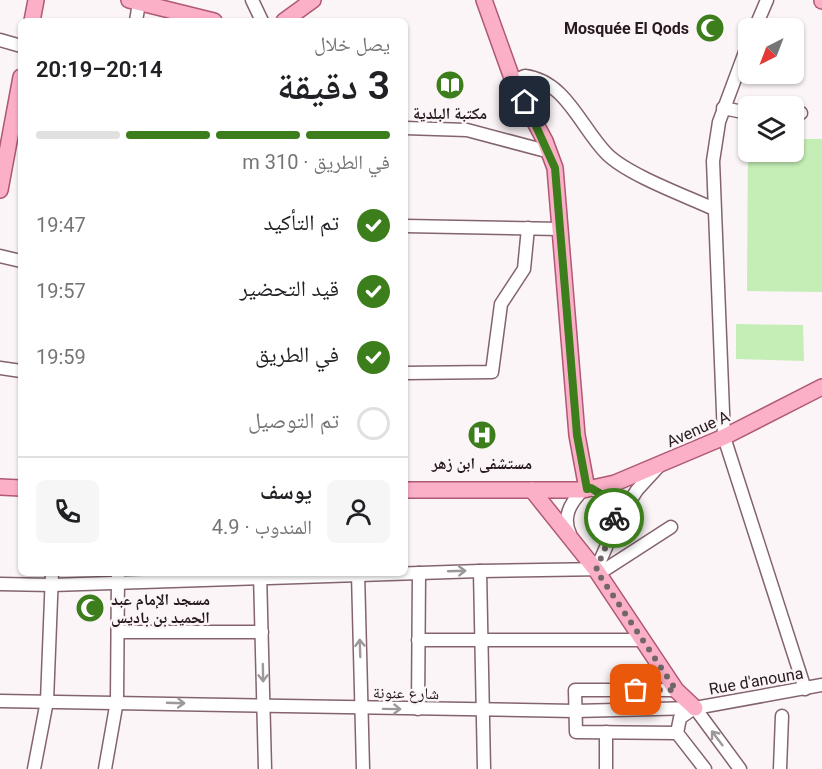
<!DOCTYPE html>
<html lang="ar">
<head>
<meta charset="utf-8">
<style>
	body { margin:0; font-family:Roboto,"Noto Naskh Arabic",sans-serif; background:#f6f6f6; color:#202124; direction:rtl; height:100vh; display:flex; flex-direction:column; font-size:22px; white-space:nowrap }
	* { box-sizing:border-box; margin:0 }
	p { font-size:20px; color:#757577 }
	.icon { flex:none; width:33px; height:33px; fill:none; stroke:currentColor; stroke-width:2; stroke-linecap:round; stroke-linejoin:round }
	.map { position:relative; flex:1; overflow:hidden; direction:ltr }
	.panel { position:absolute; left:18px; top:18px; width:390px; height:558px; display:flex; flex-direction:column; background:#fff; border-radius:9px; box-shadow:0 2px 4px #0004; direction:rtl }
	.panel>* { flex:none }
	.needle { width:39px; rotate:222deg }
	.buttons { position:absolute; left:738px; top:18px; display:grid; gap:12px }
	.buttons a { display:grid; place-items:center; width:66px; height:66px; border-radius:9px; background:#fff; box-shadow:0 2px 4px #0004; font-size:30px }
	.pin { position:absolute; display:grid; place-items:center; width:51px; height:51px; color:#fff; margin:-26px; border-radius:12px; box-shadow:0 3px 9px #0006 }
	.courier { position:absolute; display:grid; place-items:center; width:60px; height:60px; margin:-30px; border:4px solid #3c7d1c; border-radius:50%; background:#fff; color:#222; box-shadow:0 2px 8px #0007 }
	.headline em { font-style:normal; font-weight:600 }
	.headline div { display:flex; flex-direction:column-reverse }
	.headline { display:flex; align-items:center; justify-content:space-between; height:102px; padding:0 18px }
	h1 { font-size:39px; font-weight:600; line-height:45px }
	.bar { display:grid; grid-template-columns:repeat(4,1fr); gap:9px 6px; align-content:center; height:72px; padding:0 18px }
	.bar i { height:8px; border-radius:4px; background:#e0e0e0 }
	.bar .current { background:#3c7d1c }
	.bar p { grid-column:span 4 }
	.line { display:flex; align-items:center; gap:15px; padding:0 18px; border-top:2px solid #e0e0e0 }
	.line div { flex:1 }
	.round { display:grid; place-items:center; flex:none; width:63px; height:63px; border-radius:9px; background:#f6f6f6 }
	ol { padding:0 18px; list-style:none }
	li { display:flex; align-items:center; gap:18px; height:66px }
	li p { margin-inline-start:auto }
	li .icon { padding:6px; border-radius:50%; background:#3c7d1c; color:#fff; stroke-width:4 }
	li:last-child { color:#757577 }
	li i { width:33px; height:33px; border:3px solid #e0e0e0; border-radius:50% }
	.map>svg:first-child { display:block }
	.grass { fill:#c4eeb5 }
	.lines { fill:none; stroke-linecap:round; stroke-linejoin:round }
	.minor-casing { stroke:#83646c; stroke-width:15 }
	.major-casing { stroke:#af5973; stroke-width:18 }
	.minor { stroke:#fff; stroke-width:12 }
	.major { stroke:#fbb0c7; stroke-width:15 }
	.oneway { stroke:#9d9899 }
	.done { stroke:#716769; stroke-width:6; stroke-dasharray:0 10.8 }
	.route { stroke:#3c7d1c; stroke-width:8 }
	.labels { text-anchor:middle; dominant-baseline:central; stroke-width:5; stroke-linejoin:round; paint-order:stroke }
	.poi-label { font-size:16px; font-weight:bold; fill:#261a1d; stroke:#fcf5f7 }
	.street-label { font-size:16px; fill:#261a1d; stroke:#fcf5f7 }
</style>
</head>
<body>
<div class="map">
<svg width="822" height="769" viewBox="0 0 822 769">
	<rect width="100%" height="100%" fill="#fcf5f7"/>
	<g class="grass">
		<polygon points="748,138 748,152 794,152 794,139 822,139 822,292 747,291"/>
		<polygon points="736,324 803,325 804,361 736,359"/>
	</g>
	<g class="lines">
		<g class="minor-casing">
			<g id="minor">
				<polyline points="252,0 262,21"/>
				<polyline points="136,21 139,3"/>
				<polyline points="755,28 767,0"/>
				<polyline points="0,40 21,46"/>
				<polyline points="748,44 719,122 713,161 724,437 805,689"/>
				<path d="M513,81L525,76C566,81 581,128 607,154C628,175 686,196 714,209"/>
				<polyline points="723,108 748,113"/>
				<polyline points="794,114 801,113"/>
				<polyline points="405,128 467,130 550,152"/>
				<polyline points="405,226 560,229"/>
				<polyline points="0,256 21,261"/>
				<polyline points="0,368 21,371"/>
				<polyline points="405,373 492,372 501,304 524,269 528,228"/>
				<path d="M591,488C631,507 608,541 596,570"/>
				<polyline points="614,526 637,490 659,466"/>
				<path d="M570,534C562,517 570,503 583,490"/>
				<polyline points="480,571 484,769"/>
				<polyline points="260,573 265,769"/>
				<polyline points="358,573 363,769"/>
				<polyline points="0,584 52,585 480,571 606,569 671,527"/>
				<polyline points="118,632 262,632"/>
				<polyline points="418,640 643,640"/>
				<polyline points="676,690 575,690 576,732 677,733"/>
				<polyline points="0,701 575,711 695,708 822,685"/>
				<polyline points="694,708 680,718 677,733 705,769"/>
				<polyline points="695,708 740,769"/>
				<polyline points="418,709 419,573"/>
				<polyline points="34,769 47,701 52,573"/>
				<polyline points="105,769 117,701 118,573"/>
				<polyline points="606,769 606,732"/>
				<polyline points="780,769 782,716"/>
			</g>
		</g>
		<g class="major-casing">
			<g id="major">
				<polyline points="129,0 214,21"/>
				<polyline points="484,0 513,81 545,141 555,168 577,435 587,489"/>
				<polyline points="822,0 822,1"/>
				<polyline points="32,21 36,0"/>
				<polyline points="284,21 313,0"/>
				<polyline points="0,190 21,77"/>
				<polyline points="0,487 21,488"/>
				<polyline points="405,490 583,490 615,483 724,437 822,387"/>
				<polyline points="532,490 596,570 676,690 695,708"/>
			</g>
		</g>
		<use href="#minor" class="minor"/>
		<use href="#major" class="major"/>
	</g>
	<defs><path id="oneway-shaft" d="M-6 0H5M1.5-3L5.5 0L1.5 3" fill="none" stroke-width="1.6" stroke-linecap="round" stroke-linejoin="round" transform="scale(1.5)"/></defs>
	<g class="oneway">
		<use href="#oneway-shaft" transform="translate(457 571) rotate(-2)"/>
		<use href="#oneway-shaft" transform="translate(360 648) rotate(-92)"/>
		<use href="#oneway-shaft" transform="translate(263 673) rotate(89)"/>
		<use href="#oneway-shaft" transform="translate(176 703) rotate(2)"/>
		<use href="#oneway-shaft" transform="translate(392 709) rotate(1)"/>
		<use href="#oneway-shaft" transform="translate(717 738) rotate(-127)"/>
	</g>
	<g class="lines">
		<polyline class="done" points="614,518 614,527 596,570 676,690 636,690"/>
		<polyline class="route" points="525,102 555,168 577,435 587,489 591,488 604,496 614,518"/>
	</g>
	<defs>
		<g id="mosque-disc" transform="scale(1.5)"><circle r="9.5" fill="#3c7d1c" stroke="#fcf5f7"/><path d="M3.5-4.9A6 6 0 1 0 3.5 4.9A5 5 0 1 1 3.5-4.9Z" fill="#fff"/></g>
		<g id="library-disc" transform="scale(1.5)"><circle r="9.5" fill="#3c7d1c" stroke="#fcf5f7"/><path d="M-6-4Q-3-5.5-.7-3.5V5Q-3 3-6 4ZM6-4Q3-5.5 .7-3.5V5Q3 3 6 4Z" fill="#fff"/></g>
		<g id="hospital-disc" transform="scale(1.5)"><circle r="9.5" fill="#3c7d1c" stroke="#fcf5f7"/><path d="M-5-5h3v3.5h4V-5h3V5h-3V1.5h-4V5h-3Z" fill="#fff"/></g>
	</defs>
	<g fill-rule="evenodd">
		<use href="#mosque-disc" x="710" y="28"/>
		<use href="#library-disc" x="450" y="85"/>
		<use href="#hospital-disc" x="482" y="435"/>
		<use href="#mosque-disc" x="90" y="608"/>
	</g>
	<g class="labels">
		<g class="poi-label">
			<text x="689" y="28" text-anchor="end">Mosquée El Qods</text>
			<text x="450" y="113">مكتبة البلدية</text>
			<text x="482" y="463">مستشفى ابن زهر</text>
			<text x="111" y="599" text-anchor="start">مسجد الإمام عبد<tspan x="111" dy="18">الحميد بن باديس</tspan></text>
		</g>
		<g class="street-label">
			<text transform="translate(698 429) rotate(-24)">Avenue A</text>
			<text transform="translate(756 681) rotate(-10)">Rue d'anouna</text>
			<text transform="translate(406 693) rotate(1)">شارع عنونة</text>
		</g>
	</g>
</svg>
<div class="buttons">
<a><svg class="needle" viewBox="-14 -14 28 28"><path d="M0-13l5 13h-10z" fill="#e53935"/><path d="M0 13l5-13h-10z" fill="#757577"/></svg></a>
<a><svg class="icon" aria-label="layers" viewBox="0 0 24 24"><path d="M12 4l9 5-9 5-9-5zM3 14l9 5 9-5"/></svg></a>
</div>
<div class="pin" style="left:636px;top:690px;background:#ea580c"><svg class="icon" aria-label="bag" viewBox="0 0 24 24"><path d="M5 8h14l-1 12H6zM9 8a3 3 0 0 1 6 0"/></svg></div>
<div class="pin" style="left:525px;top:102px;background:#1f2937"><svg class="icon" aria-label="home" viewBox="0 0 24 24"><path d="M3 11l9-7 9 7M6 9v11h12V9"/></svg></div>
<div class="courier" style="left:614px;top:518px"><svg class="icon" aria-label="bike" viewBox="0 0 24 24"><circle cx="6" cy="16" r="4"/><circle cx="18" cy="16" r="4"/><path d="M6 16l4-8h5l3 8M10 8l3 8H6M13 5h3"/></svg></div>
<section class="panel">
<div class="headline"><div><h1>3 دقيقة</h1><p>يصل خلال</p></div><em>20:14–20:19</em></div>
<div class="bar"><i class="current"></i><i class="current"></i><i class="current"></i><i></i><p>في الطريق · 310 m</p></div>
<ol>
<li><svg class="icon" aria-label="check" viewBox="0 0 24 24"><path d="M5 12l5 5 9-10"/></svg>تم التأكيد<p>19:47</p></li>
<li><svg class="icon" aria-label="check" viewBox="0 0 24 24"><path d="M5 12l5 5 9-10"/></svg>قيد التحضير<p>19:57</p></li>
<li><svg class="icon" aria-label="check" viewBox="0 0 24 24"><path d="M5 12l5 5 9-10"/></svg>في الطريق<p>19:59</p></li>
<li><i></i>تم التوصيل</li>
</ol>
<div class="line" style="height:108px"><a class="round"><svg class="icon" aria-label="person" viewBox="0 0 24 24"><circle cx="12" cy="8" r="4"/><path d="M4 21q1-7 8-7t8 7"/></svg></a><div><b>يوسف</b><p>المندوب · 4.9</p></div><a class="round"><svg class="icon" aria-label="phone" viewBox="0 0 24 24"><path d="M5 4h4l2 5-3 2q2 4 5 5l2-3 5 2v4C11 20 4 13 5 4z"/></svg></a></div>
</section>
</div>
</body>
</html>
